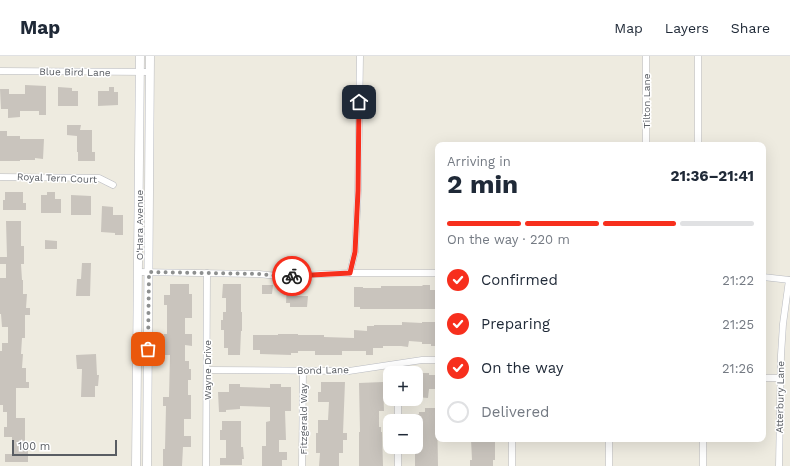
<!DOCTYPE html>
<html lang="en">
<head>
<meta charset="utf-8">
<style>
	body { margin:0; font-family:"Work Sans",sans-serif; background:#f2f2f3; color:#1f2937; height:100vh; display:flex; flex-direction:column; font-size:15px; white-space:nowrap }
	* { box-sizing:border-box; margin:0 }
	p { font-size:13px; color:#747a83 }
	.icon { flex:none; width:22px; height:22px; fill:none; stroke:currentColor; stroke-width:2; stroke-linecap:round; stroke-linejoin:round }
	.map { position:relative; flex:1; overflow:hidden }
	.side { position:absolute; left:435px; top:86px; width:331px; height:300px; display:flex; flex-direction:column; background:#fff; border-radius:8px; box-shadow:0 4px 16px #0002 }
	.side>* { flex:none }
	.buttons { position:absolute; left:383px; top:310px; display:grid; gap:8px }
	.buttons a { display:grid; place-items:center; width:40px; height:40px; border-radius:8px; background:#fff; box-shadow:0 4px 16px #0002; font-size:20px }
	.scale { position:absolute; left:12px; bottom:10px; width:105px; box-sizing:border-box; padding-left:4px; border:2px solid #595d63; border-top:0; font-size:11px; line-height:14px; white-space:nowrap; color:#595d63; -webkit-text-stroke:3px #fff; paint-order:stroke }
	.pin { position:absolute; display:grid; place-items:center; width:34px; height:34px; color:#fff; margin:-17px; border-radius:8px; box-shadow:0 2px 6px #0006 }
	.courier { position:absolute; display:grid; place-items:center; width:40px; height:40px; margin:-20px; border:3px solid #f72f1d; border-radius:50%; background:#fff; color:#222; box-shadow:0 1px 5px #0007 }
	.summary em { font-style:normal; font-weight:700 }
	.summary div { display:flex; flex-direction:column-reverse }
	.summary { display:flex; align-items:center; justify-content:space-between; height:68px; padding:0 12px }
	h1 { font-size:26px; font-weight:700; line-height:30px }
	.bar { display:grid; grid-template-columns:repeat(4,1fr); gap:6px 4px; align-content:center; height:48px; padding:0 12px }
	.bar i { height:5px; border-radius:3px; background:#e0e1e3 }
	.bar .current { background:#f72f1d }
	.bar p { grid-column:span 4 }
	ol { padding:0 12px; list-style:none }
	li { display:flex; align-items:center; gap:12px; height:44px }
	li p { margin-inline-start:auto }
	li .icon { padding:4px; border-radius:50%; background:#f72f1d; color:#fff; stroke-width:4 }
	li:last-child { color:#747a83 }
	li i { width:22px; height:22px; border:2px solid #e0e1e3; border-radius:50% }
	header { display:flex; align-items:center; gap:24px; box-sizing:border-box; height:56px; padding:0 20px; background:#fff; border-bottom:1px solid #e0e1e3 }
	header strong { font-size:19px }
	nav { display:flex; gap:22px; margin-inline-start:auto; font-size:14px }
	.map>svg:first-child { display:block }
	.building { fill:#c9c4bd }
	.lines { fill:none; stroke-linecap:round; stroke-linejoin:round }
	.minor-casing { stroke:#b9bbc1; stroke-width:7 }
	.tertiary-casing { stroke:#b9bbc1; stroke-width:9 }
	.minor { stroke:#fff; stroke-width:6 }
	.tertiary { stroke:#fff; stroke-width:8 }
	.done { stroke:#8d8f8f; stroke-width:4; stroke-dasharray:0 7.2 }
	.route { stroke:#f72f1d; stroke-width:5 }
	.labels { text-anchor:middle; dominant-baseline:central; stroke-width:3; stroke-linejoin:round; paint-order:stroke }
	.street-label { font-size:10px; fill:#595d63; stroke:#fff }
</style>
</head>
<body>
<header>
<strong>Map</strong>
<nav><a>Map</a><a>Layers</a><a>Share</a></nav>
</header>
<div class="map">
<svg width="790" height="410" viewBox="0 0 790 410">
	<rect width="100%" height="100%" fill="#eeebe0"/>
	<g class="building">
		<polygon points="25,29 46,30 46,59 39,59 39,55 20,55 20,61 8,62 8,53 1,53 0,33 9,33 9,38 25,38"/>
		<polygon points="58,31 72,32 72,35 78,35 78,50 58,50"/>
		<polygon points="109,31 114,31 114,36 118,36 118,49 98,50 98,35 109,35"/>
		<polygon points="67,69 81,69 80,74 92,74 92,96 95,96 95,105 78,105 78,96 77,96 77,80 67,79"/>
		<polygon points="0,75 7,75 7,80 20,80 20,83 44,83 43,103 35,102 35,104 20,104 20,105 0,105"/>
		<polygon points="5,136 23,136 23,147 26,147 26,154 3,154 3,144 5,144"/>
		<polygon points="47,136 55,136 55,143 61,143 61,157 41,157 41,139 47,139"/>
		<polygon points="71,139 91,140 91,159 71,159"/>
		<polygon points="102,150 113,151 113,159 123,159 123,179 115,179 115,177 101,176"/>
		<polygon points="6,165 21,165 21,190 24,190 24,208 21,208 22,224 23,224 23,238 27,238 26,252 30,252 30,259 25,259 25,282 22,282 21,298 23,298 22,312 26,312 26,326 29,326 29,332 16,332 16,362 25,362 25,387 28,387 28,406 5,406 5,398 12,398 12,381 4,381 4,371 7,371 7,356 3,356 3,349 0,349 0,295 2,295 2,287 8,287 8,271 2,271 1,258 0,258 0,222 6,222 6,208 0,208 0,201 7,201"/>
		<polygon points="45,184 57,185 57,193 45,193"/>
		<polygon points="82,207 91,207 90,240 76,240 77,223 81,223"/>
		<polygon points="170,228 189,228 189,238 192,238 192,262 185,262 185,278 192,278 192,290 185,289 185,305 189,305 189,313 191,313 191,324 188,324 188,339 191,339 191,363 184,363 184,380 191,380 191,391 183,391 182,410 163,410 163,393 165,393 166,350 163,350 163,341 169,341 170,299 164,299 164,278 167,278 167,249 164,249 164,239 170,239"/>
		<polygon points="223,228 241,228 241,256 242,256 242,275 241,275 240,299 228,299 228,292 224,292 224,274 221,274 221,264 223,264 223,256 226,256 226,242 222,242"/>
		<polygon points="262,229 273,229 272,238 262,238"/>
		<polygon points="287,229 294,230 294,240 308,240 307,251 290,251 290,247 286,247"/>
		<polygon points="422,229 430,229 430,234 438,234 438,253 360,253 360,251 354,251 354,231 363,231 363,232 381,232 381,230 423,230"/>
		<polygon points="402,266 422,267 422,266 435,266 435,268 438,268 438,290 431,290 431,288 422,288 422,286 409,285 408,291 401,290 383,290 383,292 373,292 373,299 366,299 366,295 342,295 342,299 315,299 315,295 298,295 298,297 291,297 291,299 260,298 260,294 253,294 253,279 278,279 278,278 298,278 298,279 324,279 324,281 354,282 354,274 367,275 367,270 374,270 374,269 402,269"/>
		<polygon points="96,298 97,319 99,319 98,330 95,330 95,341 81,341 82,313 77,313 76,299"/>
		<polygon points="416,317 429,317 429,319 438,319 438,333 429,333 428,342 416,341"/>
		<polygon points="321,326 345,326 343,377 347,377 347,384 343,384 343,397 339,397 339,410 319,410 320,397 316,397 316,377 318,377 318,364 328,364 329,346 318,346 318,336 321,336"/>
		<polygon points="383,326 384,355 379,355 379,371 381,371 381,376 382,376 383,410 359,410 359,376 360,376 359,327"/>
		<polygon points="229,328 240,328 240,331 270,332 270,328 281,328 281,331 291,331 291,355 285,355 286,384 279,384 279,396 287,396 287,404 282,404 282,410 262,410 262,390 266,390 266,366 270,365 270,351 240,350 240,353 226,354 226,356 219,356 218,336 229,336"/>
		<polygon points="425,352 437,352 438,410 415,410 415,394 416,394 416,384 417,384 418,369 416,369 416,365 414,365 414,358 419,358 419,356 425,356"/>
		<polygon points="222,365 241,365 241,391 243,391 244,403 242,403 242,409 220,409 220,402 226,402 226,384 220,384 220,374 222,374"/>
		<polygon points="471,383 490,383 490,384 495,384 495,404 493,404 493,410 470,410 470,404 472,404"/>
	</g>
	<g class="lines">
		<g class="minor-casing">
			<g id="minor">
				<polyline points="0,15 150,16"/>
				<polyline points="646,89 646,0"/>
				<polyline points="698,89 698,0"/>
				<polyline points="0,121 99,122 113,129"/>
				<polyline points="139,216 259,218 277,220 350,217 438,217"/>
				<polyline points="350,217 355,196 358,135 360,0"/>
				<polyline points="763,221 790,224"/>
				<polyline points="398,308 398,317"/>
				<polyline points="207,314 349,315 422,304 438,304"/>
				<polyline points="763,322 780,322"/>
				<polyline points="398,343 398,365"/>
				<polyline points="398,391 398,410"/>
				<polyline points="206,410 207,217"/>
				<polyline points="302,410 303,315"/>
				<polyline points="512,410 512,383"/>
				<polyline points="609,410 609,383"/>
				<polyline points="703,410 703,383"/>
				<polyline points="779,410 781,299 783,268 789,224"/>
			</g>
		</g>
		<g class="tertiary-casing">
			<g id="tertiary">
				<polyline points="136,410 140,0"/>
				<polyline points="147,410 150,0"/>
			</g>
		</g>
		<use href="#minor" class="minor"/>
		<use href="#tertiary" class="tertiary"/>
	</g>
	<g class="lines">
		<polyline class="done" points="148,293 149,216 259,218 277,220 292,220"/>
		<polyline class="route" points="292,220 350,217 355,196 358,135 359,46"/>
	</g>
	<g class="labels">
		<g class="street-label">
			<text transform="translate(75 16) rotate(1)">Blue Bird Lane</text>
			<text transform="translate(646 45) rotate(-90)">Tilton Lane</text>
			<text transform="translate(57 122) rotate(2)">Royal Tern Court</text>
			<text transform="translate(139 169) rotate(-90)">O'Hara Avenue</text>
			<text transform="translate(207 314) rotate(-90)">Wayne Drive</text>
			<text transform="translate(323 314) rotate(-1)">Bond Lane</text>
			<text transform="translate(780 341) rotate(-89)">Atterbury Lane</text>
			<text transform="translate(303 363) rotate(-90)">Fitzgerald Way</text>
		</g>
	</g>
</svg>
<div class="buttons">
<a>+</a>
<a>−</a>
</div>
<div class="scale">100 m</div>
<div class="pin" style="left:148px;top:293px;background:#ea580c"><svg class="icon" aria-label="bag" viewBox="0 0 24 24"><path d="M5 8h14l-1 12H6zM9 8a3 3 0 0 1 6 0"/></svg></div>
<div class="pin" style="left:359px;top:46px;background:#1f2937"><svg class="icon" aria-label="home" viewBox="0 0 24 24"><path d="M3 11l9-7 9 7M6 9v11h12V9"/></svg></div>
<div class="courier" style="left:292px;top:220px"><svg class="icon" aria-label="bike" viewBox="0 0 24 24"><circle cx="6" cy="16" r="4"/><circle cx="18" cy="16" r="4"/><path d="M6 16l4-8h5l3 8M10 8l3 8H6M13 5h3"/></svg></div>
<section class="side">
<div class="summary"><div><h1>2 min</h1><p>Arriving in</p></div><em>21:36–21:41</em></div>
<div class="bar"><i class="current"></i><i class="current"></i><i class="current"></i><i></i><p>On the way · 220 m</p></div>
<ol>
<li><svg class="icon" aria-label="check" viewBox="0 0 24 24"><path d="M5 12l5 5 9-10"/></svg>Confirmed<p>21:22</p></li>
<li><svg class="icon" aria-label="check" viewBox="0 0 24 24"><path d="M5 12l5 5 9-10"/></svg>Preparing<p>21:25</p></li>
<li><svg class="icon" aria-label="check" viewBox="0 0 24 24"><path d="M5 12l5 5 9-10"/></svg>On the way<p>21:26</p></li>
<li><i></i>Delivered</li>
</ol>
</section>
</div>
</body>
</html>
